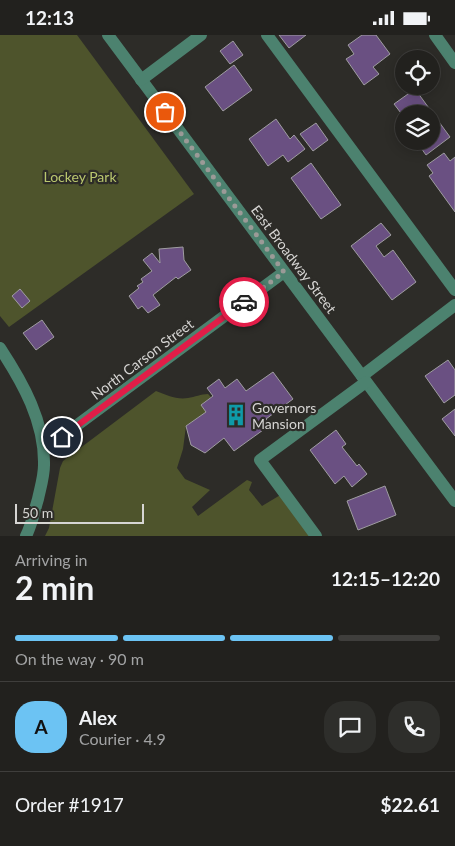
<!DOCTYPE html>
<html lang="en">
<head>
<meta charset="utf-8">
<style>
	body { margin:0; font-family:Lato,sans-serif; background:#2e2e2b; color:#f1f3f6; height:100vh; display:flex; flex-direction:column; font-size:19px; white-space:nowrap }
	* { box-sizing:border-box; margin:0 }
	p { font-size:16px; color:#a2a3a4 }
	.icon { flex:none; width:28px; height:28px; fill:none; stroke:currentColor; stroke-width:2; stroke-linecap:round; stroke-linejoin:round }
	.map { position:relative; height:501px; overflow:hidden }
	.side { display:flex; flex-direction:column; background:#22211e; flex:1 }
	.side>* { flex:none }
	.controls { position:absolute; left:395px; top:15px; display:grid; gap:10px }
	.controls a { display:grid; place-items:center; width:45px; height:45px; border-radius:50%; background:#22211e; box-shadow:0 2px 12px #0003,0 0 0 1px #3f3e3c; font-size:25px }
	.scale { position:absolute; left:15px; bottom:12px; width:129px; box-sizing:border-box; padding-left:5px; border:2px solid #d6d5d3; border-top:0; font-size:14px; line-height:18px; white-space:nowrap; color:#d6d5d3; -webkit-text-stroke:4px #2d2c28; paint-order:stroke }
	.pin { position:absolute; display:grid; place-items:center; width:42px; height:42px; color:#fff; margin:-21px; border:2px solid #fff; border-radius:50%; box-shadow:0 1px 5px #0007 }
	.courier { position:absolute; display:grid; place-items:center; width:50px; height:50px; margin:-25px; border:4px solid #e11d48; border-radius:50%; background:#fff; color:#222; box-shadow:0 1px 6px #0007 }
	.overview em { font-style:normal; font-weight:700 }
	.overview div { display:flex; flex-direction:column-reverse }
	.overview { display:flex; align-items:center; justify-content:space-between; height:85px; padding:0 15px }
	h1 { font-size:32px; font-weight:700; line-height:38px }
	.bar { display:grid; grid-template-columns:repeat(4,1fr); gap:8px 5px; align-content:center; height:60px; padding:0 15px }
	.bar i { height:6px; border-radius:4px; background:#3f3e3c }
	.bar .selected { background:#6cc3f3 }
	.bar p { grid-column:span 4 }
	.line { display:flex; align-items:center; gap:12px; padding:0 15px; border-top:1px solid #3f3e3c }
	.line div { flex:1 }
	.round { display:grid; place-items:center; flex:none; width:52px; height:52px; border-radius:20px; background:#2e2e2b }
	.status { display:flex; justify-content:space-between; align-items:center; height:35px; padding:0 25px; background:#22211e; direction:ltr }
	.status svg { height:14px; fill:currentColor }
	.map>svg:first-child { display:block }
	.green { fill:#4e542c }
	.building { fill:#6a5082; stroke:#9f9da1 }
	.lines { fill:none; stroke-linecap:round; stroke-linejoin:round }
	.minor { stroke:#4c826f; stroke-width:12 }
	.done { stroke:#9b9a97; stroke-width:5; stroke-dasharray:0 9 }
	.route { stroke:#e11d48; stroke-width:6 }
	.labels { text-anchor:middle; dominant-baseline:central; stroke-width:4.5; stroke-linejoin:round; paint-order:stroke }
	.park-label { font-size:14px; fill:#bac76e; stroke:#2d2c28 }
	.street-label { font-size:14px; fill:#d6d5d3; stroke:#2d2c28 }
	.poi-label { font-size:14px; fill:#d6d5d3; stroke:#2d2c28; text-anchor:start }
</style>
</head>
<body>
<div class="status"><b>12:13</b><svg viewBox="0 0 49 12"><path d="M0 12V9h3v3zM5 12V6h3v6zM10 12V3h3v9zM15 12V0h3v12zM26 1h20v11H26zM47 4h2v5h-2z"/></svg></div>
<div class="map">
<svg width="455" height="501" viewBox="0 0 455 501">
	<rect width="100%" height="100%" fill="#2d2c28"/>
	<g class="green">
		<polygon points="0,0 77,0 194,159 9,292 0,281"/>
		<path d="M156,356C166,360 177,365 188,363C195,362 201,359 208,359L211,362L201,370L206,377L186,391L183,414L177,433L185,444L210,455L192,472L198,481L247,445L252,447L249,455L262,471L282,459L312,501H45L49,493L60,433L63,426Z"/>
	</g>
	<g class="building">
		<polygon points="279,0 306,0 289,13"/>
		<polygon points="362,0 376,0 390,19 373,32 379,39 364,50 346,24 354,19 348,10"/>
		<polygon points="233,6 243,20 230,29 220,16"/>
		<polygon points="234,30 252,55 223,76 205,52"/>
		<polygon points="415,54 450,102 426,120 416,106 431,106 431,79 404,79 404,82 394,69"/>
		<polygon points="276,84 290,104 294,100 305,114 288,127 283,120 268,131 249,104"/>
		<polygon points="316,88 328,105 313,116 300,99"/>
		<polygon points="444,118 450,126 455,122 455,177 429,141 433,138 427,130"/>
		<polygon points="311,128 341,170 321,184 291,143"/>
		<polygon points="381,188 391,200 376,211 384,222 393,215 416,247 392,265 351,211"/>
		<polygon points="183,212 184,225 191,235 178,244 176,242 153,260 160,270 148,278 142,271 138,274 129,261 139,253 137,251 143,247 141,244 152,236 143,225 152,218 160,228 159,214"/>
		<polygon points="20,254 30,266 22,273 12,261"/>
		<polygon points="42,285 54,302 36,315 23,298"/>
		<polygon points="448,325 455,335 455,360 444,368 425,341"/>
		<polygon points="273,337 293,364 266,384 270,390 234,416 224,403 205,418 191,410 186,391 206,377 201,370 213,361 207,353 219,344 225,353 237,344 246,356"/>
		<polygon points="455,374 455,401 442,384"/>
		<polygon points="336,395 346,409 342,412 357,431 359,429 367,439 352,452 344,441 335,449 310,415"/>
		<polygon points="385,451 396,480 358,495 347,466"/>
	</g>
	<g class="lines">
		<g class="minor">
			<polyline points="108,0 455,466"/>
			<polyline points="267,0 455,255"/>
			<polyline points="435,0 455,28"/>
			<polyline points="141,45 201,0"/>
			<path d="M0,313C23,348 45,387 44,430C44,442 40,454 38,464C34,477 32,489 26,501"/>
			<polyline points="362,341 455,270"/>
			<polyline points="43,408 61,402 284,237"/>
			<polyline points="316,501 260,425 366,347"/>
		</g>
	</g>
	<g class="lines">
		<polyline class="done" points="165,77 284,237 244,267"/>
		<polyline class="route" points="62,402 244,267"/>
	</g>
	<defs>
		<g id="building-bare" transform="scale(1.725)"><path d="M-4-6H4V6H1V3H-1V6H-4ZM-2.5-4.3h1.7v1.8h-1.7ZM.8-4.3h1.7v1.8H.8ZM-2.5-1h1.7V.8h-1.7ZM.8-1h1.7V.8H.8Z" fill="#0f9aa8" stroke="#2d2c28" stroke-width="2.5" paint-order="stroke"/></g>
	</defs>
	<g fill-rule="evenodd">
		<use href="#building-bare" x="236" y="380"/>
	</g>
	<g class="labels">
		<g class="park-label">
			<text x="80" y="141">Lockey Park</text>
		</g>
		<g class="street-label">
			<text transform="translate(294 224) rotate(53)">East Broadway Street</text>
			<text transform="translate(142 324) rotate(-37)">North Carson Street</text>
		</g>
		<g class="poi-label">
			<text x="252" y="372">Governors<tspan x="252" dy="16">Mansion</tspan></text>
		</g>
	</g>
</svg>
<div class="controls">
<a><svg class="icon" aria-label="locate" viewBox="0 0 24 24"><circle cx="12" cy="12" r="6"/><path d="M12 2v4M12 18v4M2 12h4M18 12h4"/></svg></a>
<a><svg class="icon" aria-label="layers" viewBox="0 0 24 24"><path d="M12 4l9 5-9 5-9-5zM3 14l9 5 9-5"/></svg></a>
</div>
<div class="scale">50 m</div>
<div class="pin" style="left:165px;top:77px;background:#ea580c"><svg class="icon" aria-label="bag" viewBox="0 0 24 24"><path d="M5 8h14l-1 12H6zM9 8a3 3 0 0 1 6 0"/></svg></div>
<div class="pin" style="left:62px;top:402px;background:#1f2937"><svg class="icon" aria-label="home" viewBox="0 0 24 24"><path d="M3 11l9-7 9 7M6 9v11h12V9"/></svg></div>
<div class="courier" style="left:244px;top:267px"><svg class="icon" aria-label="car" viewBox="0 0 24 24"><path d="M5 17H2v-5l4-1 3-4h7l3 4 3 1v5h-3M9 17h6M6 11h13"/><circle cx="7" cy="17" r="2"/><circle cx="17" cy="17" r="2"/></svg></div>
</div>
<section class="side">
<div class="overview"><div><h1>2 min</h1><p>Arriving in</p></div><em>12:15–12:20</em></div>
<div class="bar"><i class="selected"></i><i class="selected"></i><i class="selected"></i><i></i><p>On the way · 90 m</p></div>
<div class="line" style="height:90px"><b class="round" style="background:#6cc3f3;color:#111">A</b><div><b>Alex</b><p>Courier · 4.9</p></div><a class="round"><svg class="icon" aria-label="chat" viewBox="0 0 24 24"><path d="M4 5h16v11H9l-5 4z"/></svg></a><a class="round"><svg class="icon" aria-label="phone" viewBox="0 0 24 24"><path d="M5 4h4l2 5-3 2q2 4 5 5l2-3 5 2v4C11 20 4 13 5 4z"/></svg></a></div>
<div class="line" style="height:65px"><div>Order #1917</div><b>$22.61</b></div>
</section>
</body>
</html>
